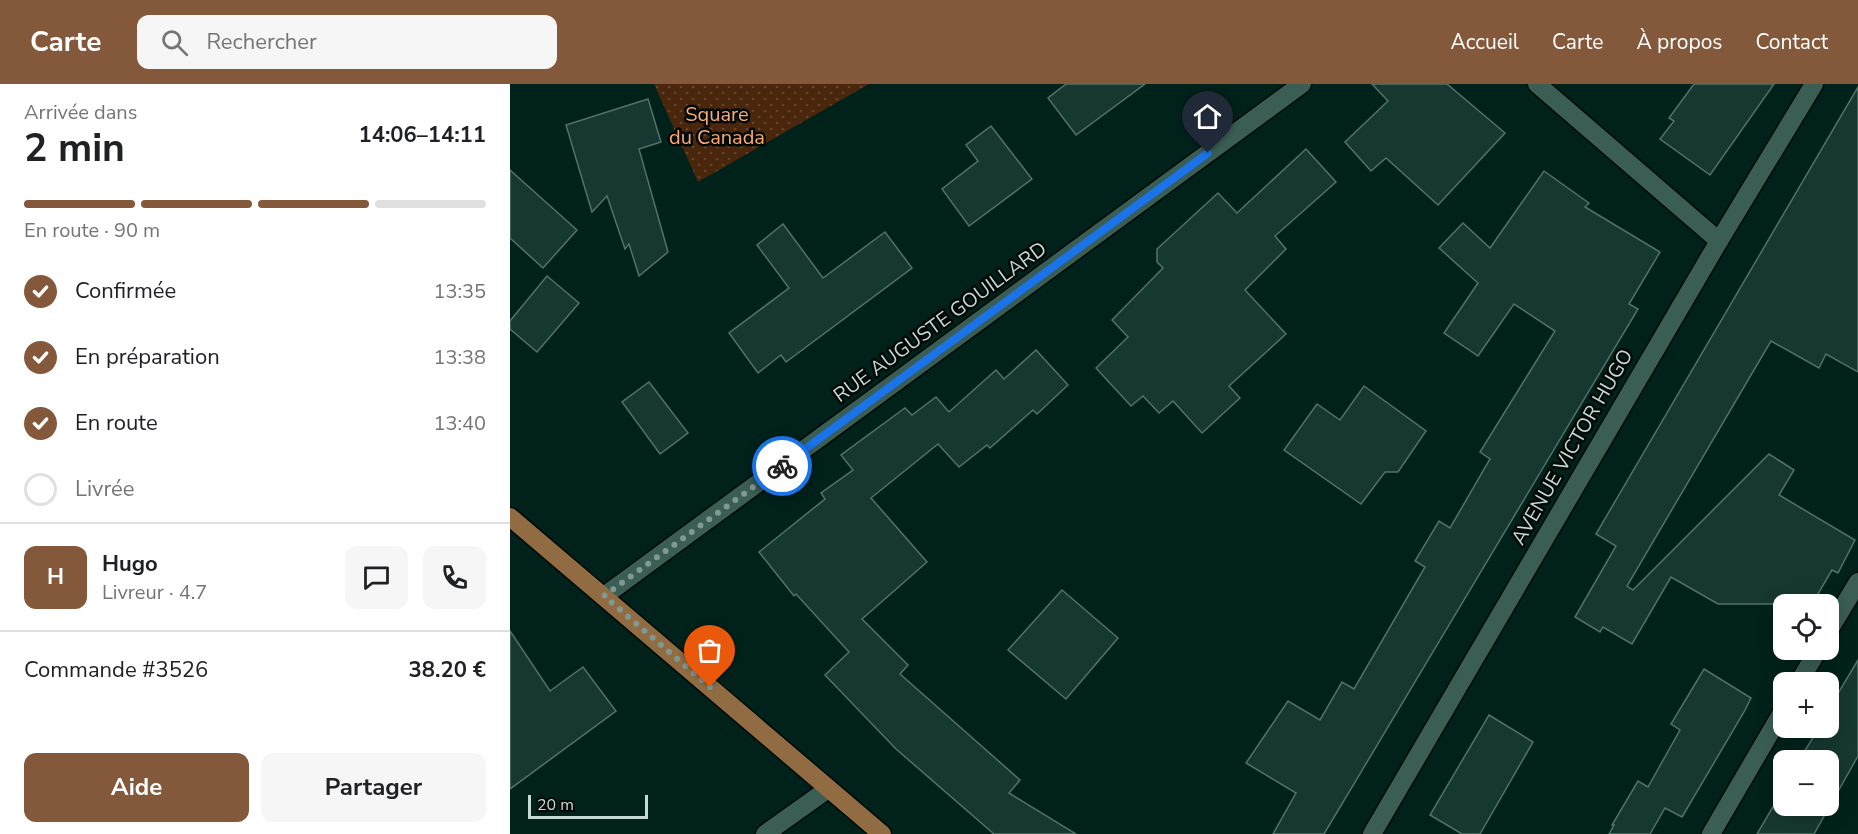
<!DOCTYPE html>
<html lang="fr">
<head>
<meta charset="utf-8">
<style>
	body { margin:0; font-family:"Nunito Sans",sans-serif; background:#f6f6f6; color:#202124; height:100vh; display:flex; flex-direction:column; font-size:22px; white-space:nowrap }
	* { box-sizing:border-box; margin:0 }
	p { font-size:20px; color:#757577 }
	.icon { flex:none; width:33px; height:33px; fill:none; stroke:currentColor; stroke-width:2; stroke-linecap:round; stroke-linejoin:round }
	.map { position:relative; flex:1; overflow:hidden }
	.details { display:flex; flex-direction:column; background:#fff; width:510px }
	.details>* { flex:none }
	.controls { position:absolute; left:1263px; top:510px; display:grid; gap:12px }
	.controls a { display:grid; place-items:center; width:66px; height:66px; border-radius:12px; background:#fff; box-shadow:0 3px 15px #0003; font-size:30px }
	.scale { position:absolute; left:18px; bottom:15px; width:120px; box-sizing:border-box; padding-left:6px; border:3px solid #c7d9d4; border-top:0; font-size:16px; line-height:21px; white-space:nowrap; color:#c7d9d4; -webkit-text-stroke:4px #010906; paint-order:stroke }
	.pin { position:absolute; display:grid; place-items:center; width:51px; height:51px; color:#fff; margin:-62px -26px; border-radius:50% 50% 50% 0; rotate:-45deg; box-shadow:0 0 6px #0007 }
	.pin .icon { rotate:45deg }
	.courier { position:absolute; display:grid; place-items:center; width:60px; height:60px; margin:-30px; border:4px solid #1a73e8; border-radius:50%; background:#fff; color:#222; box-shadow:0 2px 8px #0007 }
	.overview em { font-style:normal; font-weight:700 }
	.overview div { display:flex; flex-direction:column-reverse }
	.overview { display:flex; align-items:center; justify-content:space-between; height:102px; padding:0 24px }
	h1 { font-size:39px; font-weight:700; line-height:45px }
	.bar { display:grid; grid-template-columns:repeat(4,1fr); gap:9px 6px; align-content:center; height:72px; padding:0 24px }
	.bar i { height:8px; border-radius:4px; background:#e0e0e0 }
	.bar .selected { background:#84583b }
	.bar p { grid-column:span 4 }
	.line { display:flex; align-items:center; gap:15px; padding:0 24px; border-top:2px solid #e0e0e0 }
	.line div { flex:1 }
	.round { display:grid; place-items:center; flex:none; width:63px; height:63px; border-radius:12px; background:#f6f6f6 }
	ol { padding:0 24px; list-style:none }
	li { display:flex; align-items:center; gap:18px; height:66px }
	li p { margin-inline-start:auto }
	li .icon { padding:6px; border-radius:50%; background:#84583b; color:#fff; stroke-width:4 }
	li:last-child { color:#757577 }
	li i { width:33px; height:33px; border:3px solid #e0e0e0; border-radius:50% }
	.cta { display:flex; gap:12px; margin-top:auto; padding:12px 24px }
	.cta a { flex:1; height:69px; border-radius:12px; background:#84583b; color:#fff; font-size:24px; font-weight:700; line-height:69px; text-align:center }
	.cta a+a { background:#f6f6f6; color:#202124 }
	header { display:flex; align-items:center; gap:36px; box-sizing:border-box; height:84px; padding:0 30px; background:#84583b; color:#fff }
	header strong { font-size:28px }
	nav { display:flex; gap:33px; margin-inline-start:auto; font-size:21px }
	.search { width:420px; height:54px; background:#f6f6f6; display:flex; align-items:center; gap:15px; box-sizing:border-box; padding:0 21px; border-radius:12px; color:#757577; font-size:22px }
	main { display:flex; flex:1; min-height:0 }
	.map>svg:first-child { display:block }
	.park { fill:url(#park-dots) }
	.building { fill:#163830; stroke:#507369; stroke-width:1.5 }
	.lines { fill:none; stroke-linecap:round; stroke-linejoin:round }
	.minor-casing { stroke:#000a06; stroke-width:21 }
	.major-casing { stroke:#000a06; stroke-width:21 }
	.minor { stroke:#3a5d54; stroke-width:18 }
	.major { stroke:#916c43; stroke-width:18 }
	.done { stroke:#819993; stroke-width:6; stroke-dasharray:0 10.8 }
	.route { stroke:#1a73e8; stroke-width:8 }
	.labels { text-anchor:middle; dominant-baseline:central; stroke-width:5; stroke-linejoin:round; paint-order:stroke }
	.park-label { font-size:20px; fill:#fca972; stroke:#010906 }
	.street-label { font-size:20px; fill:#c7d9d4; stroke:#010906 }
</style>
</head>
<body>
<header>
<strong>Carte</strong>
<div class="search"><svg class="icon" aria-label="search" viewBox="0 0 24 24"><circle cx="10" cy="10" r="6"/><path d="M15 15l6 6"/></svg>Rechercher</div>
<nav><a>Accueil</a><a>Carte</a><a>À propos</a><a>Contact</a></nav>
</header>
<main>
<section class="details">
<div class="overview"><div><h1>2 min</h1><p>Arrivée dans</p></div><em>14:06–14:11</em></div>
<div class="bar"><i class="selected"></i><i class="selected"></i><i class="selected"></i><i></i><p>En route · 90 m</p></div>
<ol>
<li><svg class="icon" aria-label="check" viewBox="0 0 24 24"><path d="M5 12l5 5 9-10"/></svg>Confirmée<p>13:35</p></li>
<li><svg class="icon" aria-label="check" viewBox="0 0 24 24"><path d="M5 12l5 5 9-10"/></svg>En préparation<p>13:38</p></li>
<li><svg class="icon" aria-label="check" viewBox="0 0 24 24"><path d="M5 12l5 5 9-10"/></svg>En route<p>13:40</p></li>
<li><i></i>Livrée</li>
</ol>
<div class="line" style="height:108px"><b class="round" style="background:#84583b;color:#fff">H</b><div><b>Hugo</b><p>Livreur · 4.7</p></div><a class="round"><svg class="icon" aria-label="chat" viewBox="0 0 24 24"><path d="M4 5h16v11H9l-5 4z"/></svg></a><a class="round"><svg class="icon" aria-label="phone" viewBox="0 0 24 24"><path d="M5 4h4l2 5-3 2q2 4 5 5l2-3 5 2v4C11 20 4 13 5 4z"/></svg></a></div>
<div class="line" style="height:78px"><div>Commande #3526</div><b>38.20 €</b></div>
<div class="cta"><a>Aide</a><a>Partager</a></div>
</section>
<div class="map">
<svg width="1348" height="750" viewBox="0 0 1348 750">
	<defs>
		<pattern id="park-dots" width="8" height="8" patternUnits="userSpaceOnUse" patternTransform="scale(1.5)"><rect width="8" height="8" fill="#49260c"/><path d="M2 2h.1M6 6h.1" fill="none" stroke="#62452e" stroke-width="1.8" stroke-linecap="round"/></pattern>
	</defs>
	<rect width="100%" height="100%" fill="#00221b"/>
	<polygon class="park" points="144,0 359,0 188,98"/>
	<g class="building">
		<polygon points="556,0 635,0 566,51 538,14"/>
		<polygon points="862,0 937,0 995,49 928,121 876,74 861,87 835,58 878,17"/>
		<polygon points="1184,0 1264,0 1200,91 1150,55 1164,37 1159,34"/>
		<polygon points="1348,3 1348,288 1316,270 1309,284 1261,257 1117,502 1123,506 1259,370 1284,386 1269,411 1345,456 1328,489 1322,486 1302,520 1208,520 1161,493 1122,560 1093,543 1090,548 1065,533 1106,462 1086,450"/>
		<polygon points="138,15 151,58 129,65 158,168 129,192 119,160 115,165 97,112 82,128 56,41"/>
		<polygon points="481,42 522,95 459,142 432,105 468,77 456,61"/>
		<polygon points="796,65 826,98 765,152 776,165 735,206 776,250 719,302 730,314 692,349 663,317 649,329 633,312 621,322 586,284 618,253 602,236 653,184 647,178 647,165 708,109 727,129"/>
		<polygon points="0,86 67,146 33,184 0,154"/>
		<polygon points="1034,87 1079,119 1075,123 1150,168 1119,220 1128,225 814,750 763,750 786,709 736,679 778,617 810,636 832,598 844,605 915,483 905,477 929,437 940,444 980,375 970,368 1045,247 1004,220 968,272 934,249 968,199 929,164 953,139 980,164"/>
		<polygon points="273,140 313,194 375,148 402,184 276,278 271,271 248,289 219,249 279,204 247,161"/>
		<polygon points="37,192 69,219 27,268 0,245 0,237"/>
		<polygon points="526,266 558,301 527,330 523,326 480,364 477,361 449,383 428,360 361,414 417,478 352,535 398,581 390,590 510,696 499,709 566,750 484,750 386,665 315,591 339,568 286,510 284,512 249,468 315,415 311,409 343,386 331,371 395,324 402,331 426,313 439,328 486,286 494,295"/>
		<polygon points="139,298 178,349 150,370 112,318"/>
		<polygon points="854,302 916,347 888,388 875,388 851,420 774,366 807,320 830,336"/>
		<polygon points="552,506 608,554 556,615 498,566"/>
		<polygon points="0,547 40,607 73,583 106,627 0,705"/>
		<polygon points="1348,576 1348,672 1304,750 1247,750 1274,704 1274,722 1318,722 1318,676 1289,676 1309,644 1318,644 1318,626"/>
		<polygon points="1194,585 1241,614 1234,628 1172,733 1155,724 1140,750 1099,750 1104,741 1102,741 1128,697 1138,703 1170,646 1161,640"/>
		<polygon points="979,631 1023,658 970,750 952,750 920,731"/>
	</g>
	<g class="lines">
		<g class="minor-casing">
			<g id="minor">
				<polyline points="1027,0 1209,157"/>
				<polyline points="94,512 792,0"/>
				<polyline points="1318,548 1348,498"/>
				<polyline points="1289,598 1308,566"/>
				<polyline points="255,750 318,705"/>
				<polyline points="862,750 1209,157 1304,0"/>
				<polyline points="1201,750 1274,625"/>
			</g>
		</g>
		<g class="major-casing">
			<polyline id="major" points="0,433 372,750"/>
		</g>
		<use href="#minor" class="minor"/>
		<use href="#major" class="major"/>
	</g>
	<g class="lines">
		<polyline class="done" points="200,603 94,512 272,382"/>
		<polyline class="route" points="272,382 698,69"/>
	</g>
	<g class="labels">
		<g class="park-label">
			<text x="207" y="30">Square<tspan x="207" dy="23">du Canada</tspan></text>
		</g>
		<g class="street-label">
			<text transform="translate(430 238) rotate(-36)">RUE AUGUSTE GOUILLARD</text>
			<text transform="translate(1062 363) rotate(-60)">AVENUE VICTOR HUGO</text>
		</g>
	</g>
</svg>
<div class="controls">
<a><svg class="icon" aria-label="locate" viewBox="0 0 24 24"><circle cx="12" cy="12" r="6"/><path d="M12 2v4M12 18v4M2 12h4M18 12h4"/></svg></a>
<a>+</a>
<a>−</a>
</div>
<div class="scale">20 m</div>
<div class="pin" style="left:200px;top:603px;background:#ea580c"><svg class="icon" aria-label="bag" viewBox="0 0 24 24"><path d="M5 8h14l-1 12H6zM9 8a3 3 0 0 1 6 0"/></svg></div>
<div class="pin" style="left:698px;top:69px;background:#1f2937"><svg class="icon" aria-label="home" viewBox="0 0 24 24"><path d="M3 11l9-7 9 7M6 9v11h12V9"/></svg></div>
<div class="courier" style="left:272px;top:382px"><svg class="icon" aria-label="bike" viewBox="0 0 24 24"><circle cx="6" cy="16" r="4"/><circle cx="18" cy="16" r="4"/><path d="M6 16l4-8h5l3 8M10 8l3 8H6M13 5h3"/></svg></div>
</div>
</main>
</body>
</html>
